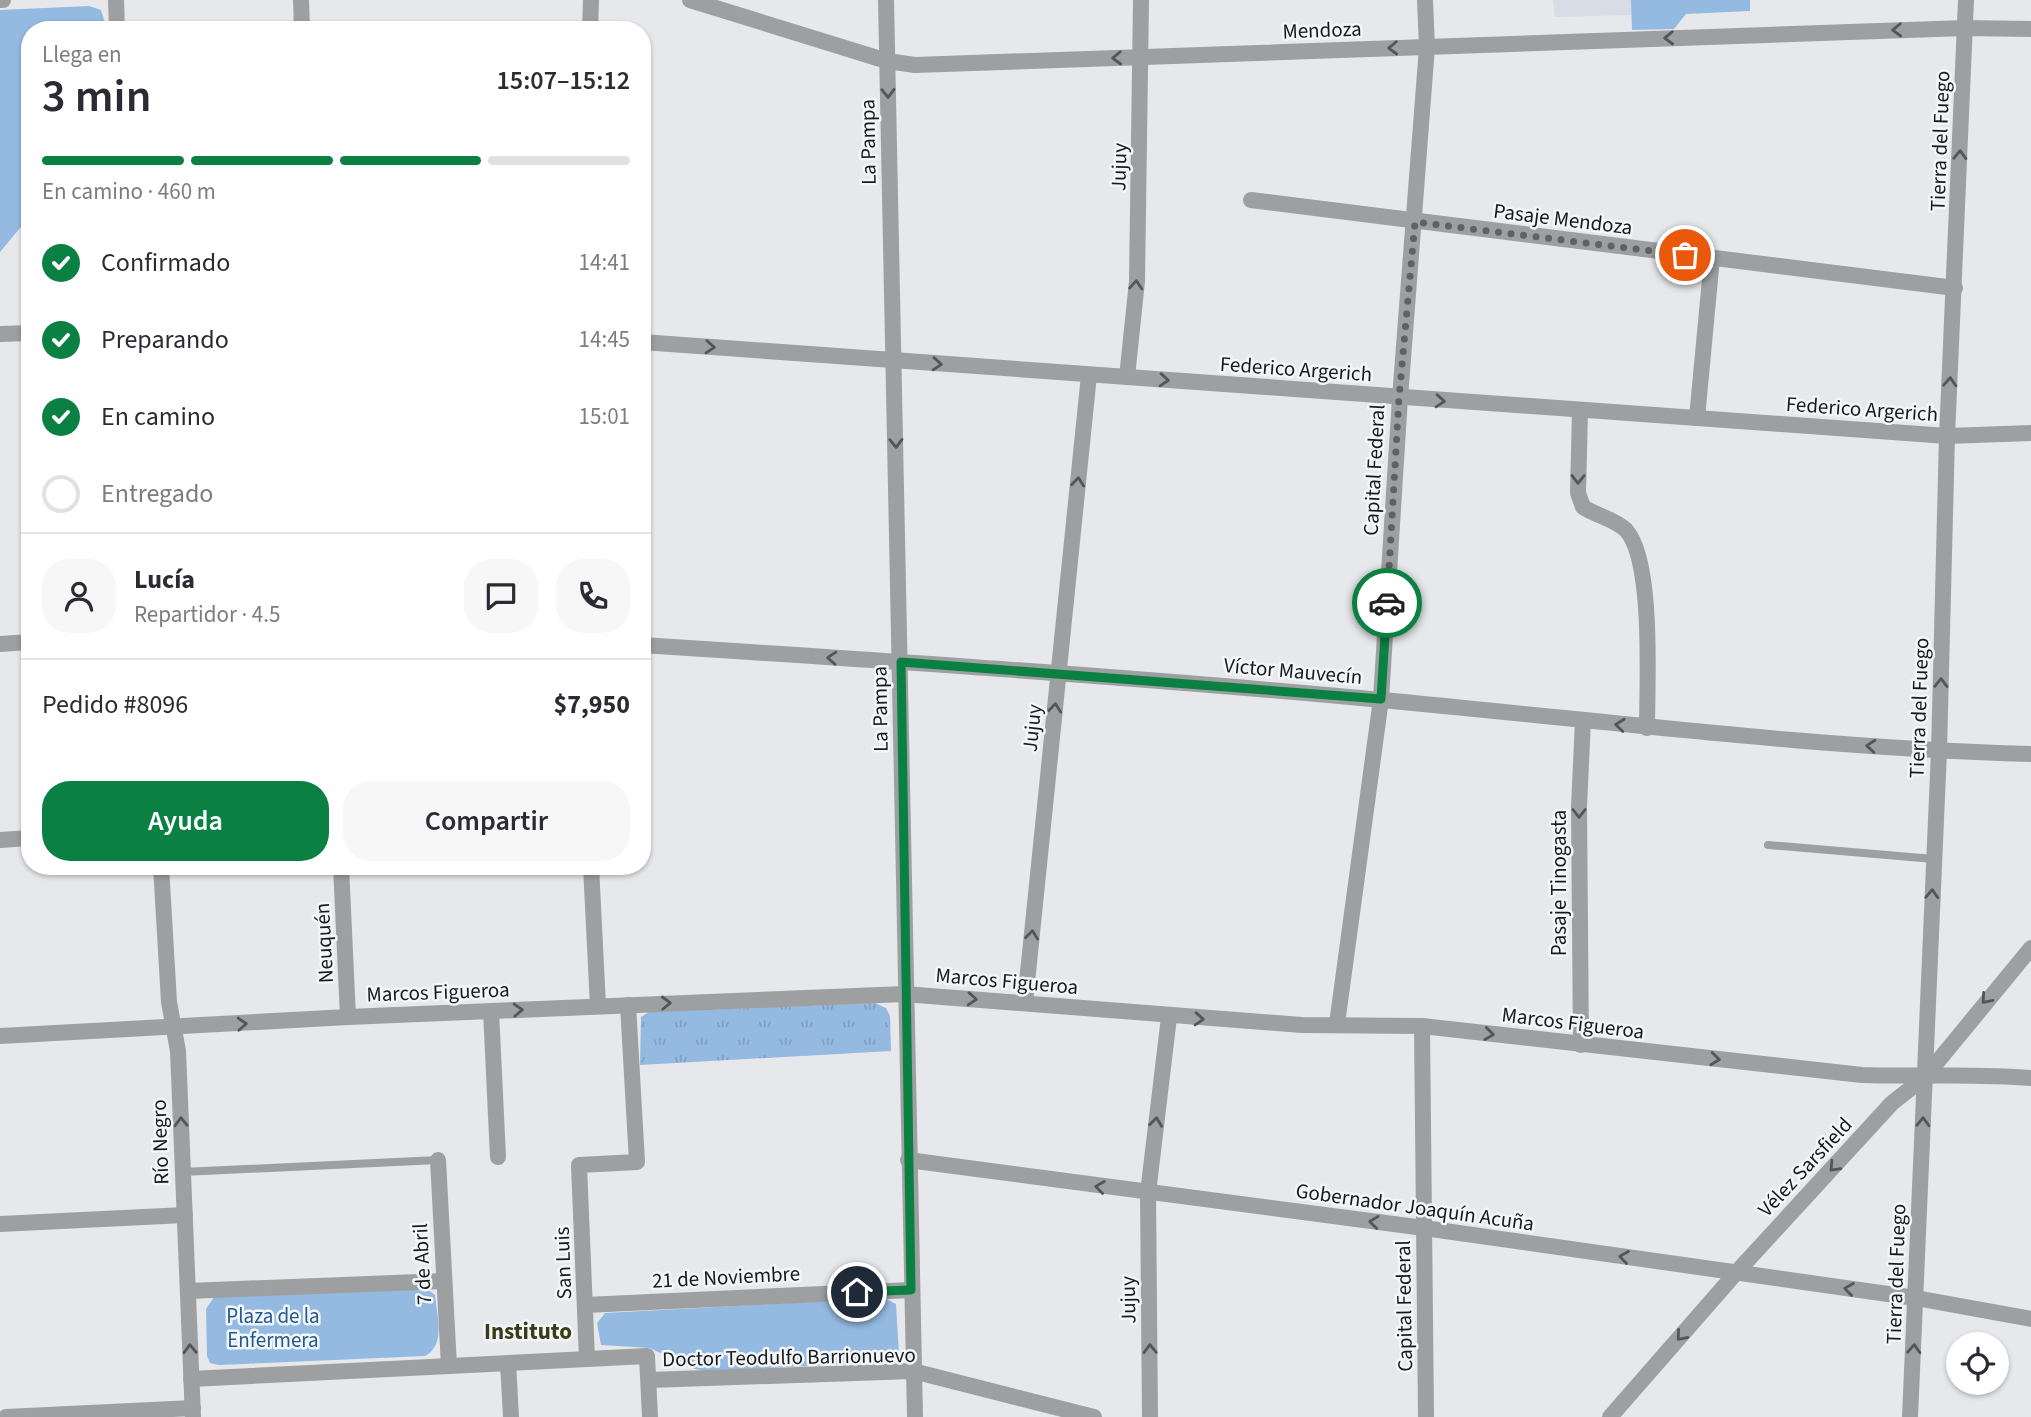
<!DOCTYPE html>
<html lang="es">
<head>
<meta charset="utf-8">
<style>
	body { margin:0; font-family:"Source Sans 3",sans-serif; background:#f7f7f7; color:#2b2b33; height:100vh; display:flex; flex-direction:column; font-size:26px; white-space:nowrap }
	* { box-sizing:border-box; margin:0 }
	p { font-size:23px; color:#7c7c81 }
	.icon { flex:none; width:38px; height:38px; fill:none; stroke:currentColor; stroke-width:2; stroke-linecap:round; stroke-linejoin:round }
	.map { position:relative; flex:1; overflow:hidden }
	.side { position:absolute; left:21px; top:21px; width:630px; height:854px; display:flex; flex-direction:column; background:#fff; border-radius:28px; box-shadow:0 2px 5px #0004 }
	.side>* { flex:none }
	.fabs { position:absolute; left:1946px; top:1332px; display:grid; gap:14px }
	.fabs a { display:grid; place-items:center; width:63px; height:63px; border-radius:50%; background:#fff; box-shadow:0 2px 5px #0004; font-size:35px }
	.pin { position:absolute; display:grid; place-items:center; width:60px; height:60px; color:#fff; margin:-30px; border:4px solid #fff; border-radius:50%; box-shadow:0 2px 7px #0007 }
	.courier { position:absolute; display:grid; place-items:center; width:70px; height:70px; margin:-35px; border:5px solid #0b8043; border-radius:50%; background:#fff; color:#222; box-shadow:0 2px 9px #0007 }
	.overview em { font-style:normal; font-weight:600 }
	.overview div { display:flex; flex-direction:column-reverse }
	.overview { display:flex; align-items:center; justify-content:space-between; height:119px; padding:0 21px }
	h1 { font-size:46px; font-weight:600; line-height:52px }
	.bar { display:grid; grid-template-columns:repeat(4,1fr); gap:10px 7px; align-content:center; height:84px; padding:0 21px }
	.bar i { height:9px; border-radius:5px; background:#e1e1e2 }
	.bar .active { background:#0b8043 }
	.bar p { grid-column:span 4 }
	.line { display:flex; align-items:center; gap:18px; padding:0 21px; border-top:2px solid #e1e1e2 }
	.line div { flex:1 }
	.round { display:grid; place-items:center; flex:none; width:74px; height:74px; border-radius:28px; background:#f7f7f7 }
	ol { padding:0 21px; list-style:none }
	li { display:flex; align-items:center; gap:21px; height:77px }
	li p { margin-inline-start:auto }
	li .icon { padding:7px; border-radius:50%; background:#0b8043; color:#fff; stroke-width:4 }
	li:last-child { color:#7c7c81 }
	li i { width:38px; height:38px; border:4px solid #e1e1e2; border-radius:50% }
	.button { display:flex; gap:14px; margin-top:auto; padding:14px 21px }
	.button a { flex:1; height:80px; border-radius:28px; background:#0b8043; color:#fff; font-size:28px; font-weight:600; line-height:80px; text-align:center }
	.button a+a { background:#f7f7f7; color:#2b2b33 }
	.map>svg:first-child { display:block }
	.built { fill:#d6dde6 }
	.grass { fill:url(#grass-tufts) }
	.park { fill:#95bae1 }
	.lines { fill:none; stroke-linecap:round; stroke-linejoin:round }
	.service { stroke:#9e9fa0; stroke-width:8 }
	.minor { stroke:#9e9fa0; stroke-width:16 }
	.oneway { stroke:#545556 }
	.done { stroke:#606163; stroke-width:7; stroke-dasharray:0 12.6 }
	.route { stroke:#0b8043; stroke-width:9 }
	.labels { text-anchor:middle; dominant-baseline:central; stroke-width:5; stroke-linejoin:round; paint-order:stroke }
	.street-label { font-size:21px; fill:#18191a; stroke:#f3f6f8 }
	.park-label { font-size:21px; fill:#235a8f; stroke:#f3f6f8 }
	.neighbourhood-label { font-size:23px; font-weight:bold; fill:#393c14; stroke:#f3f6f8 }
</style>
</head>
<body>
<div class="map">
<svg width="2031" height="1417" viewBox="0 0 2031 1417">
	<defs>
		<pattern id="grass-tufts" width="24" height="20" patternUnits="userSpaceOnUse" patternTransform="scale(1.75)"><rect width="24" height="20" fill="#95bae1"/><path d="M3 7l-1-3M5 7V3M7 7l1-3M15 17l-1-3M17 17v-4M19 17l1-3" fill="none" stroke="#809fc0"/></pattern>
	</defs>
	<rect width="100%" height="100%" fill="#e6e8eb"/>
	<polygon class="built" points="1553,0 1631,0 1632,15 1555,17"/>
	<polygon class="grass" points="875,1003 886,1008 890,1016 891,1051 640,1065 641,1017 649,1012"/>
	<g class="park">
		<polygon points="1631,0 1750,0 1750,11 1686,14 1674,29 1632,30"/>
		<polygon points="89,6 101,10 107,30 30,30 30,216 0,252 0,10"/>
		<path d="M427,1289L435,1295C437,1316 446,1345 425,1356L219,1365L210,1363L207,1356L206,1309L214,1297Z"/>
		<polygon points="884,1298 896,1304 899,1354 892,1362 704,1371 691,1368 650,1348 601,1345 597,1323 605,1313"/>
	</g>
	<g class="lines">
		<g class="service">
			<polyline points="1768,845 1934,859"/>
			<polyline points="183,1172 438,1160"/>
		</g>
		<g class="minor">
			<polyline points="0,0 3,0"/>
			<polyline points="116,0 117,30"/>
			<polyline points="301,0 302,30"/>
			<polyline points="690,0 887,61 915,65 1965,28 2031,29"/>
			<polyline points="886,0 915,1417"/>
			<polyline points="590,30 591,0"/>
			<polyline points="1251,200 1955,288"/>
			<polyline points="0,334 30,333"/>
			<polyline points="642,342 1947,436 2031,433"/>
			<polyline points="1127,377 1137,281 1141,0"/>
			<path d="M1580,411L1578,493L1583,507C1597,516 1615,519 1626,530C1654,561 1647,685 1647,728"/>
			<polyline points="1697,418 1712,258"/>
			<polyline points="0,644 30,642"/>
			<path d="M642,645C889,661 1136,677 1382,700C1598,720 1814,748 2031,754"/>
			<polyline points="0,840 30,838"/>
			<polyline points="161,866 169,1002 178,1051 193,1417"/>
			<polyline points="341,866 348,1017"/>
			<polyline points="591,866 598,1006"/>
			<polyline points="1025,1002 1089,375"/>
			<polyline points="491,1011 498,1157"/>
			<polyline points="1337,1024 1381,699 1400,398 1427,47 1425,0"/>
			<polyline points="1422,1026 1426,1417"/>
			<path d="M0,1036L348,1017L904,994L1302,1025L1422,1026L1862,1075C1919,1077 1975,1073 2031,1078"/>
			<polyline points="1581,1045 1579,807 1583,720"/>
			<polyline points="438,1160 449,1366"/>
			<polyline points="908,1160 1424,1228 1916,1298 2031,1319"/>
			<polyline points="0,1224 185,1215"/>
			<polyline points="188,1291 444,1281"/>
			<polyline points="585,1305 911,1290"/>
			<polyline points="587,1359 579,1165 637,1162 628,1005"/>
			<polyline points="508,1363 511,1417"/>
			<polyline points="191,1379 647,1356 650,1417"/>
			<polyline points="649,1380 913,1371 1094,1417"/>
			<polyline points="6,1417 193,1408"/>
			<polyline points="1150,1417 1148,1193 1169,1017"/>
			<polyline points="1610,1417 1735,1274 1892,1103 1925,1077 2031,948"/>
			<polyline points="1910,1417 1939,751 1947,436 1966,0"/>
		</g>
	</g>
	<defs><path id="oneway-chevron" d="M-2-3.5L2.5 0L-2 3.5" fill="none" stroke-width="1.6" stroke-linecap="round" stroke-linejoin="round" transform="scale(1.75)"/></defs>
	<g class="oneway">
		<use href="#oneway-chevron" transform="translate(1897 30) rotate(178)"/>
		<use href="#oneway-chevron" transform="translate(1669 38) rotate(178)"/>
		<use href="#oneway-chevron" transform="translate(1393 48) rotate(178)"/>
		<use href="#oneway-chevron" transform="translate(1117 58) rotate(178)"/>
		<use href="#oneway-chevron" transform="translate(888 93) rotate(89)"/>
		<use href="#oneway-chevron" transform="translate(1960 155) rotate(-88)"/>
		<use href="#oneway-chevron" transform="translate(1136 285) rotate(-86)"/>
		<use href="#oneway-chevron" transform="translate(710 347) rotate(4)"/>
		<use href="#oneway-chevron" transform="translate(937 364) rotate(4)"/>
		<use href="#oneway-chevron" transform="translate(1164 380) rotate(4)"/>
		<use href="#oneway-chevron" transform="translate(1950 382) rotate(-87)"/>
		<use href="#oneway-chevron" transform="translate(1440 401) rotate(4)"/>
		<use href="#oneway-chevron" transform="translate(896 443) rotate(89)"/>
		<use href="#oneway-chevron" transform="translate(1578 479) rotate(91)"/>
		<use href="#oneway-chevron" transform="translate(1078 482) rotate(-84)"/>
		<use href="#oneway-chevron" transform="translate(832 658) rotate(-176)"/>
		<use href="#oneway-chevron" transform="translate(1941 683) rotate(-89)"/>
		<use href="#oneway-chevron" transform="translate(1055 708) rotate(-84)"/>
		<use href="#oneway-chevron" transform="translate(1620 725) rotate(-174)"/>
		<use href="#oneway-chevron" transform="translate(1871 746) rotate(-175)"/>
		<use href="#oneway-chevron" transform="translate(1579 813) rotate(90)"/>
		<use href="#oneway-chevron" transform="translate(1932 894) rotate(-88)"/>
		<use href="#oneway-chevron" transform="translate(1032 935) rotate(-84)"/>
		<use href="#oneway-chevron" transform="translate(972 999) rotate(4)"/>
		<use href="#oneway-chevron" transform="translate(1986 999) rotate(131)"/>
		<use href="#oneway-chevron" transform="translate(666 1003) rotate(-2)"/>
		<use href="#oneway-chevron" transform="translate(518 1010) rotate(-3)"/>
		<use href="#oneway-chevron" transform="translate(1199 1019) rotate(4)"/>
		<use href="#oneway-chevron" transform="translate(242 1024) rotate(-3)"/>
		<use href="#oneway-chevron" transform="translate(1489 1034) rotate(7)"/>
		<use href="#oneway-chevron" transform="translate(1715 1059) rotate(6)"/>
		<use href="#oneway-chevron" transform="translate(181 1122) rotate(-92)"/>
		<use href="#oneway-chevron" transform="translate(1156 1122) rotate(-83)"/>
		<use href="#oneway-chevron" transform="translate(1923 1122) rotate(-88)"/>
		<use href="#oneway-chevron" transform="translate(1834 1167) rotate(133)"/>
		<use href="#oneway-chevron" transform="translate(1100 1187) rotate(-172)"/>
		<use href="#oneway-chevron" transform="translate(1374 1222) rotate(-173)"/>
		<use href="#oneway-chevron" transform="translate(1624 1257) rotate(-172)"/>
		<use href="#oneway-chevron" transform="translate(1849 1289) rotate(-172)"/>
		<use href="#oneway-chevron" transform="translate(1681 1336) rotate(131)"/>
		<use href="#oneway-chevron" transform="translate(190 1349) rotate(-92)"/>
		<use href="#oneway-chevron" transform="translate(1150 1349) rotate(-91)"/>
		<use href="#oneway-chevron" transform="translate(1914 1349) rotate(-87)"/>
	</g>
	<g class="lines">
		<polyline class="done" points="1387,603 1399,398 1415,222 1685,255"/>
		<polyline class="route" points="857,1292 911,1290 901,662 1381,699 1387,603"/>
	</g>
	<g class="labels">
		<g class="street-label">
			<text transform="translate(1322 30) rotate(-2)">Mendoza</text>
			<text transform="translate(1940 141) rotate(-88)">Tierra del Fuego</text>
			<text transform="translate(868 142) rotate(-91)">La Pampa</text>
			<text transform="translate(1119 167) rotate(-88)">Jujuy</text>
			<text transform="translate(1563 219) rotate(7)">Pasaje Mendoza</text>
			<text transform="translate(1296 369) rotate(4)">Federico Argerich</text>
			<text transform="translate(1862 409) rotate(4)">Federico Argerich</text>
			<text transform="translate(1374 470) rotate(-87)">Capital Federal</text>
			<text transform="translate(1293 671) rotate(5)">Víctor Mauvecín</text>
			<text transform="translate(1919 708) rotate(-88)">Tierra del Fuego</text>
			<text transform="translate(880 709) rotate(-91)">La Pampa</text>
			<text transform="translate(1032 728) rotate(-84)">Jujuy</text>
			<text transform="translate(1559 883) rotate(-90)">Pasaje Tinogasta</text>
			<text transform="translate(324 943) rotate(-93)">Neuquén</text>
			<text transform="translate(1007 981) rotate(5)">Marcos Figueroa</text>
			<text transform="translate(438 992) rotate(-2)">Marcos Figueroa</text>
			<text transform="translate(1573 1023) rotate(7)">Marcos Figueroa</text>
			<text transform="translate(160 1142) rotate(-92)">Río Negro</text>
			<text transform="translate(1805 1167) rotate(-47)">Vélez Sarsfield</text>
			<text transform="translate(1415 1207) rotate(8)">Gobernador Joaquín Acuña</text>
			<text transform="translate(563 1263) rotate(-92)">San Luis</text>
			<text transform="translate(422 1264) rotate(-93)">7 de Abril</text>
			<text transform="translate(1896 1274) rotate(-88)">Tierra del Fuego</text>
			<text transform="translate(726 1277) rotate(-3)">21 de Noviembre</text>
			<text transform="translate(1128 1300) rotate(-91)">Jujuy</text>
			<text transform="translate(1404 1306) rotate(-91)">Capital Federal</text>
			<text transform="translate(789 1357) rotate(-1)">Doctor Teodulfo Barrionuevo</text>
		</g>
		<g class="park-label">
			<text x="273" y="1316">Plaza de la<tspan x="273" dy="24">Enfermera</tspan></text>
		</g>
		<g class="neighbourhood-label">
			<text x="528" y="1331">Instituto</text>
		</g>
	</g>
</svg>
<div class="fabs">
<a><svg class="icon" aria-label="locate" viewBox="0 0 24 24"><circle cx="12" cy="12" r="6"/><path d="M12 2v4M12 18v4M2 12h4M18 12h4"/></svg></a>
</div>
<div class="pin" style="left:1685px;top:255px;background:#ea580c"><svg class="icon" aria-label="bag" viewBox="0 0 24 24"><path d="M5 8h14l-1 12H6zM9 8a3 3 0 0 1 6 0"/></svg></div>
<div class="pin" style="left:857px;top:1292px;background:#1f2937"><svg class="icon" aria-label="home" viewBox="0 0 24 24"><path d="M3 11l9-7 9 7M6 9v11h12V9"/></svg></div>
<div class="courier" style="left:1387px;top:603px"><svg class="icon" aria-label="car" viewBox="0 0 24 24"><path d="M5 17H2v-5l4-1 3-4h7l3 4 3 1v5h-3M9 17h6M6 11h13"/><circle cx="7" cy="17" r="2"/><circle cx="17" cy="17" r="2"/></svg></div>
<section class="side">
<div class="overview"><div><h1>3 min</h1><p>Llega en</p></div><em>15:07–15:12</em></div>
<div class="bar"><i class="active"></i><i class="active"></i><i class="active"></i><i></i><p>En camino · 460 m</p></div>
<ol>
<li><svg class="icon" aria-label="check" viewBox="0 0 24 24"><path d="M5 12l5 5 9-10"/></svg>Confirmado<p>14:41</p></li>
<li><svg class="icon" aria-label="check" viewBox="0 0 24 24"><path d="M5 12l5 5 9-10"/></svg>Preparando<p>14:45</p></li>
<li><svg class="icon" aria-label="check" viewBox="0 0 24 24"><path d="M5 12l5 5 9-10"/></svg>En camino<p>15:01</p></li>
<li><i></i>Entregado</li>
</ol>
<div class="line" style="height:126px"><a class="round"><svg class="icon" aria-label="person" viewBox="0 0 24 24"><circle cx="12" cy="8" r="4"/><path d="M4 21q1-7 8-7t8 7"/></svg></a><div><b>Lucía</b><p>Repartidor · 4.5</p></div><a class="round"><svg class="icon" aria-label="chat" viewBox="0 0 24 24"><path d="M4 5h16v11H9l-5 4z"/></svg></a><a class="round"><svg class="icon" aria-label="phone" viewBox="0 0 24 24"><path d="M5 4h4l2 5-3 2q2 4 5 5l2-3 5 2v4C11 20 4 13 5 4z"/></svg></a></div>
<div class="line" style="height:91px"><div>Pedido #8096</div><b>$7,950</b></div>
<div class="button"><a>Ayuda</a><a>Compartir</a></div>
</section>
</div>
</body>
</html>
